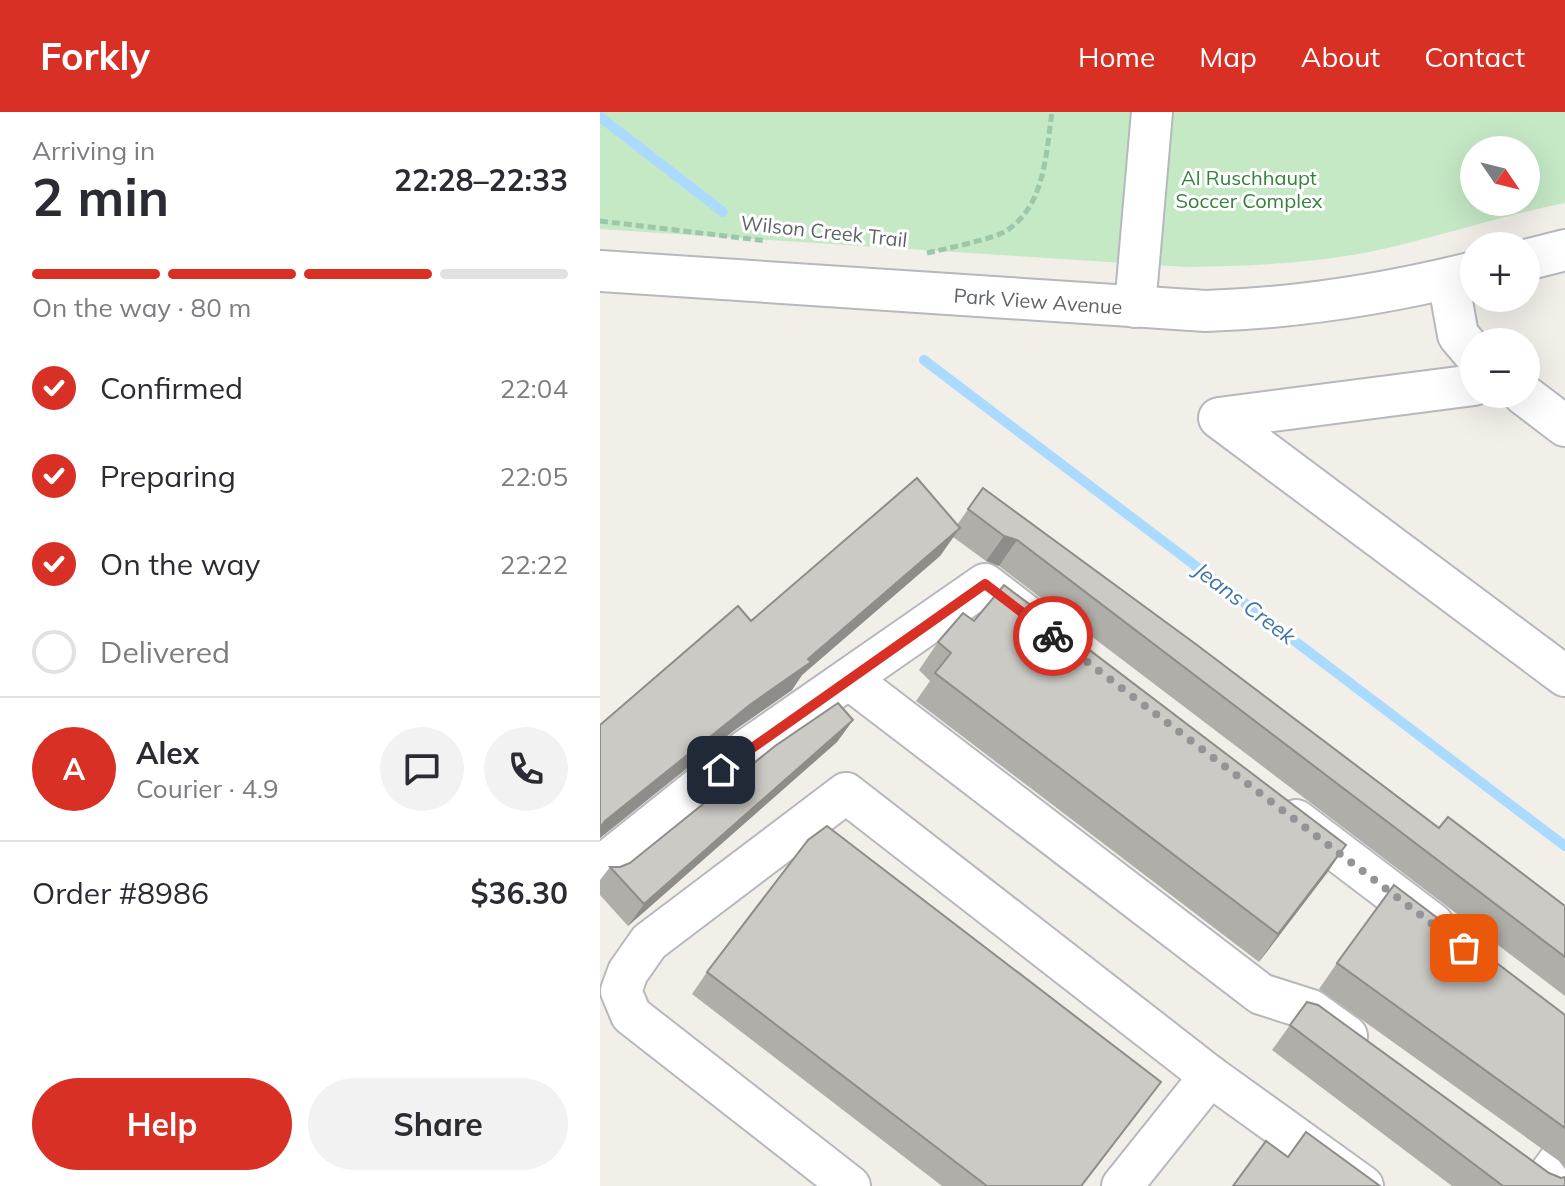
<!DOCTYPE html>
<html lang="en">
<head>
<meta charset="utf-8">
<style>
	body { margin:0; font-family:Mulish,sans-serif; background:#f2f2f3; color:#2b2b33; height:100vh; display:flex; flex-direction:column; font-size:30px; white-space:nowrap }
	* { box-sizing:border-box; margin:0 }
	p { font-size:26px; color:#7c7c81 }
	.icon { flex:none; width:44px; height:44px; fill:none; stroke:currentColor; stroke-width:2; stroke-linecap:round; stroke-linejoin:round }
	.map { position:relative; flex:1; overflow:hidden }
	.side { display:flex; flex-direction:column; background:#fff; width:600px }
	.side>* { flex:none }
	.needle { width:52px; rotate:125deg }
	.buttons { position:absolute; left:860px; top:24px; display:grid; gap:16px }
	.buttons a { display:grid; place-items:center; width:80px; height:80px; border-radius:50%; background:#fff; box-shadow:0 8px 32px #0002; font-size:40px }
	.pin { position:absolute; display:grid; place-items:center; width:68px; height:68px; color:#fff; margin:-34px; border-radius:16px; box-shadow:0 4px 12px #0006 }
	.courier { position:absolute; display:grid; place-items:center; width:80px; height:80px; margin:-40px; border:6px solid #d93025; border-radius:50%; background:#fff; color:#222; box-shadow:0 2px 10px #0007 }
	.headline em { font-style:normal; font-weight:700 }
	.headline div { display:flex; flex-direction:column-reverse }
	.headline { display:flex; align-items:center; justify-content:space-between; height:136px; padding:0 32px }
	h1 { font-size:52px; font-weight:700; line-height:60px }
	.bar { display:grid; grid-template-columns:repeat(4,1fr); gap:12px 8px; align-content:center; height:96px; padding:0 32px }
	.bar i { height:10px; border-radius:6px; background:#e1e1e2 }
	.bar .active { background:#d93025 }
	.bar p { grid-column:span 4 }
	.line { display:flex; align-items:center; gap:20px; padding:0 32px; border-top:2px solid #e1e1e2 }
	.line div { flex:1 }
	.round { display:grid; place-items:center; flex:none; width:84px; height:84px; border-radius:42px; background:#f2f2f3 }
	ol { padding:0 32px; list-style:none }
	li { display:flex; align-items:center; gap:24px; height:88px }
	li p { margin-inline-start:auto }
	li .icon { padding:8px; border-radius:50%; background:#d93025; color:#fff; stroke-width:4 }
	li:last-child { color:#7c7c81 }
	li i { width:44px; height:44px; border:4px solid #e1e1e2; border-radius:50% }
	.primary-button { display:flex; gap:16px; margin-top:auto; padding:16px 32px }
	.primary-button a { flex:1; height:92px; border-radius:48px; background:#d93025; color:#fff; font-size:32px; font-weight:700; line-height:92px; text-align:center }
	.primary-button a+a { background:#f2f2f3; color:#2b2b33 }
	header { display:flex; align-items:center; gap:48px; box-sizing:border-box; height:112px; padding:0 40px; background:#d93025; color:#fff }
	header strong { font-size:38px }
	nav { display:flex; gap:44px; margin-inline-start:auto; font-size:28px }
	main { display:flex; flex:1; min-height:0 }
	.map>svg:first-child { display:block }
	.green { fill:#c5e8c5; fill-rule:evenodd }
	.lines { fill:none; stroke-linecap:round; stroke-linejoin:round }
	.stream { stroke:#aadaff; stroke-width:10 }
	.minor-casing { stroke:#b5b8bc; stroke-width:44 }
	.path { stroke:#9cc7a9; stroke-width:5; stroke-dasharray:8 4; stroke-linecap:butt }
	.minor { stroke:#fff; stroke-width:40 }
	.wall { fill:#afaea9 }
	.shaded-wall { fill:#8f8d8a }
	.building { fill:#cccac5; stroke:#8f8d8a; stroke-width:2 }
	.done { stroke:#929495; stroke-width:8; stroke-dasharray:0 14.4 }
	.route { stroke:#d93025; stroke-width:10 }
	.labels { text-anchor:middle; dominant-baseline:central; stroke-width:6; stroke-linejoin:round; paint-order:stroke }
	.park-label { font-size:20px; fill:#348238; stroke:#fff }
	.street-label { font-size:20px; fill:#5f6368; stroke:#fff }
	.water-label { font-size:22px; font-style:italic; fill:#4174aa; stroke:#fff }
</style>
</head>
<body>
<header>
<strong>Forkly</strong>
<nav><a>Home</a><a>Map</a><a>About</a><a>Contact</a></nav>
</header>
<main>
<section class="side">
<div class="headline"><div><h1>2 min</h1><p>Arriving in</p></div><em>22:28–22:33</em></div>
<div class="bar"><i class="active"></i><i class="active"></i><i class="active"></i><i></i><p>On the way · 80 m</p></div>
<ol>
<li><svg class="icon" aria-label="check" viewBox="0 0 24 24"><path d="M5 12l5 5 9-10"/></svg>Confirmed<p>22:04</p></li>
<li><svg class="icon" aria-label="check" viewBox="0 0 24 24"><path d="M5 12l5 5 9-10"/></svg>Preparing<p>22:05</p></li>
<li><svg class="icon" aria-label="check" viewBox="0 0 24 24"><path d="M5 12l5 5 9-10"/></svg>On the way<p>22:22</p></li>
<li><i></i>Delivered</li>
</ol>
<div class="line" style="height:144px"><b class="round" style="background:#d93025;color:#fff">A</b><div><b>Alex</b><p>Courier · 4.9</p></div><a class="round"><svg class="icon" aria-label="chat" viewBox="0 0 24 24"><path d="M4 5h16v11H9l-5 4z"/></svg></a><a class="round"><svg class="icon" aria-label="phone" viewBox="0 0 24 24"><path d="M5 4h4l2 5-3 2q2 4 5 5l2-3 5 2v4C11 20 4 13 5 4z"/></svg></a></div>
<div class="line" style="height:104px"><div>Order #8986</div><b>$36.30</b></div>
<div class="primary-button"><a>Help</a><a>Share</a></div>
</section>
<div class="map">
<svg width="965" height="1074" viewBox="0 0 965 1074">
	<rect width="100%" height="100%" fill="#f1efe8"/>
	<path class="green" d="M0,0H965V91C899,104 835,126 769,140C708,152 647,154 586,155L0,117ZM874,38H926V90H874Z"/>
	<g class="lines">
		<g class="stream">
			<polyline points="0,5 123,100"/>
			<polyline points="324,248 965,734"/>
		</g>
		<g class="minor-casing">
			<g id="minor">
				<polyline points="926,148 965,138"/>
				<path d="M0,159L606,199C697,196 786,182 874,160"/>
				<polyline points="848,167 858,223 874,242"/>
				<polyline points="535,195 552,0"/>
				<polyline points="874,273 619,306 965,564"/>
				<polyline points="923,282 965,314"/>
				<polyline points="249,567 661,882 711,898 747,924"/>
				<polyline points="696,708 833,812"/>
				<polyline points="0,755 146,638 385,472 441,515"/>
				<polyline points="250,1074 31,903 21,879 28,860 49,830 246,681 610,964 763,1074"/>
				<polyline points="522,1074 610,964"/>
				<polyline points="952,1074 945,1068 965,1041"/>
			</g>
		</g>
		<g class="path">
			<polyline points="0,109 167,129"/>
			<path d="M327,141C344,137 393,127 406,119C445,94 446,42 452,0"/>
		</g>
		<use href="#minor" class="minor"/>
	</g>
	<g class="wall">
		<polygon points="383,376 839,716 965,794 965,884 399,454 386,449 353,425 340,444 202,563 192,578 132,620 0,726 0,613 151,509 357,413"/>
		<polygon points="374,509 746,733 727,761 659,850 316,589 330,569 319,558 338,530"/>
		<polygon points="253,608 237,630 28,814 0,783 0,768 10,755 20,755 30,751"/>
		<polygon points="737,851 965,903 965,1057 959,1049 719,877"/>
		<polygon points="107,860 561,970 482,1074 342,1074 92,882"/>
		<polygon points="690,913 949,1061 961,1066 965,1074 852,1074 672,938"/>
	</g>
	<g class="shaded-wall">
		<polygon points="360,416 340,444 202,563 192,578 132,620 0,726 0,716 5,709 208,547"/>
		<polygon points="404,424 417,428 399,454 386,449"/>
		<polygon points="253,608 237,630 28,814 44,792"/>
		<polygon points="746,733 727,761 659,850 678,822"/>
		<polygon points="561,970 545,992 482,1074 481,1074"/>
	</g>
	<g class="building">
		<polygon points="317,366 360,416 208,547 211,550 151,592 5,709 0,716 0,613 138,494 151,509"/>
		<polygon points="383,376 597,533 839,716 848,705 965,794 965,845 417,428 404,424 368,397"/>
		<polygon points="404,473 746,733 678,822 335,561 351,541 338,530 363,501 374,509"/>
		<polygon points="238,591 253,608 44,792 10,755 20,755 30,751 175,634"/>
		<polygon points="227,714 561,970 481,1074 387,1074 107,860 208,728"/>
		<polygon points="794,773 965,903 965,1016 737,851"/>
		<polygon points="707,890 718,893 949,1061 961,1066 965,1065 965,1074 903,1074 690,913"/>
		<polygon points="706,1020 780,1074 633,1074 666,1029 688,1045"/>
	</g>
	<g class="lines">
		<polyline class="done" points="453,524 864,836"/>
		<polyline class="route" points="121,658 385,472 453,524"/>
	</g>
	<g class="labels">
		<g class="park-label">
			<text x="649" y="65">Al Ruschhaupt<tspan x="649" dy="23">Soccer Complex</tspan></text>
		</g>
		<g class="street-label">
			<text transform="translate(224 119) rotate(6)">Wilson Creek Trail</text>
			<text transform="translate(438 189) rotate(4)">Park View Avenue</text>
		</g>
		<g class="water-label">
			<text transform="translate(645 491) rotate(37)">Jeans Creek</text>
		</g>
	</g>
</svg>
<div class="buttons">
<a><svg class="needle" viewBox="-14 -14 28 28"><path d="M0-13l5 13h-10z" fill="#e53935"/><path d="M0 13l5-13h-10z" fill="#7c7c81"/></svg></a>
<a>+</a>
<a>−</a>
</div>
<div class="pin" style="left:864px;top:836px;background:#ea580c"><svg class="icon" aria-label="bag" viewBox="0 0 24 24"><path d="M5 8h14l-1 12H6zM9 8a3 3 0 0 1 6 0"/></svg></div>
<div class="pin" style="left:121px;top:658px;background:#1f2937"><svg class="icon" aria-label="home" viewBox="0 0 24 24"><path d="M3 11l9-7 9 7M6 9v11h12V9"/></svg></div>
<div class="courier" style="left:453px;top:524px"><svg class="icon" aria-label="bike" viewBox="0 0 24 24"><circle cx="6" cy="16" r="4"/><circle cx="18" cy="16" r="4"/><path d="M6 16l4-8h5l3 8M10 8l3 8H6M13 5h3"/></svg></div>
</div>
</main>
</body>
</html>
